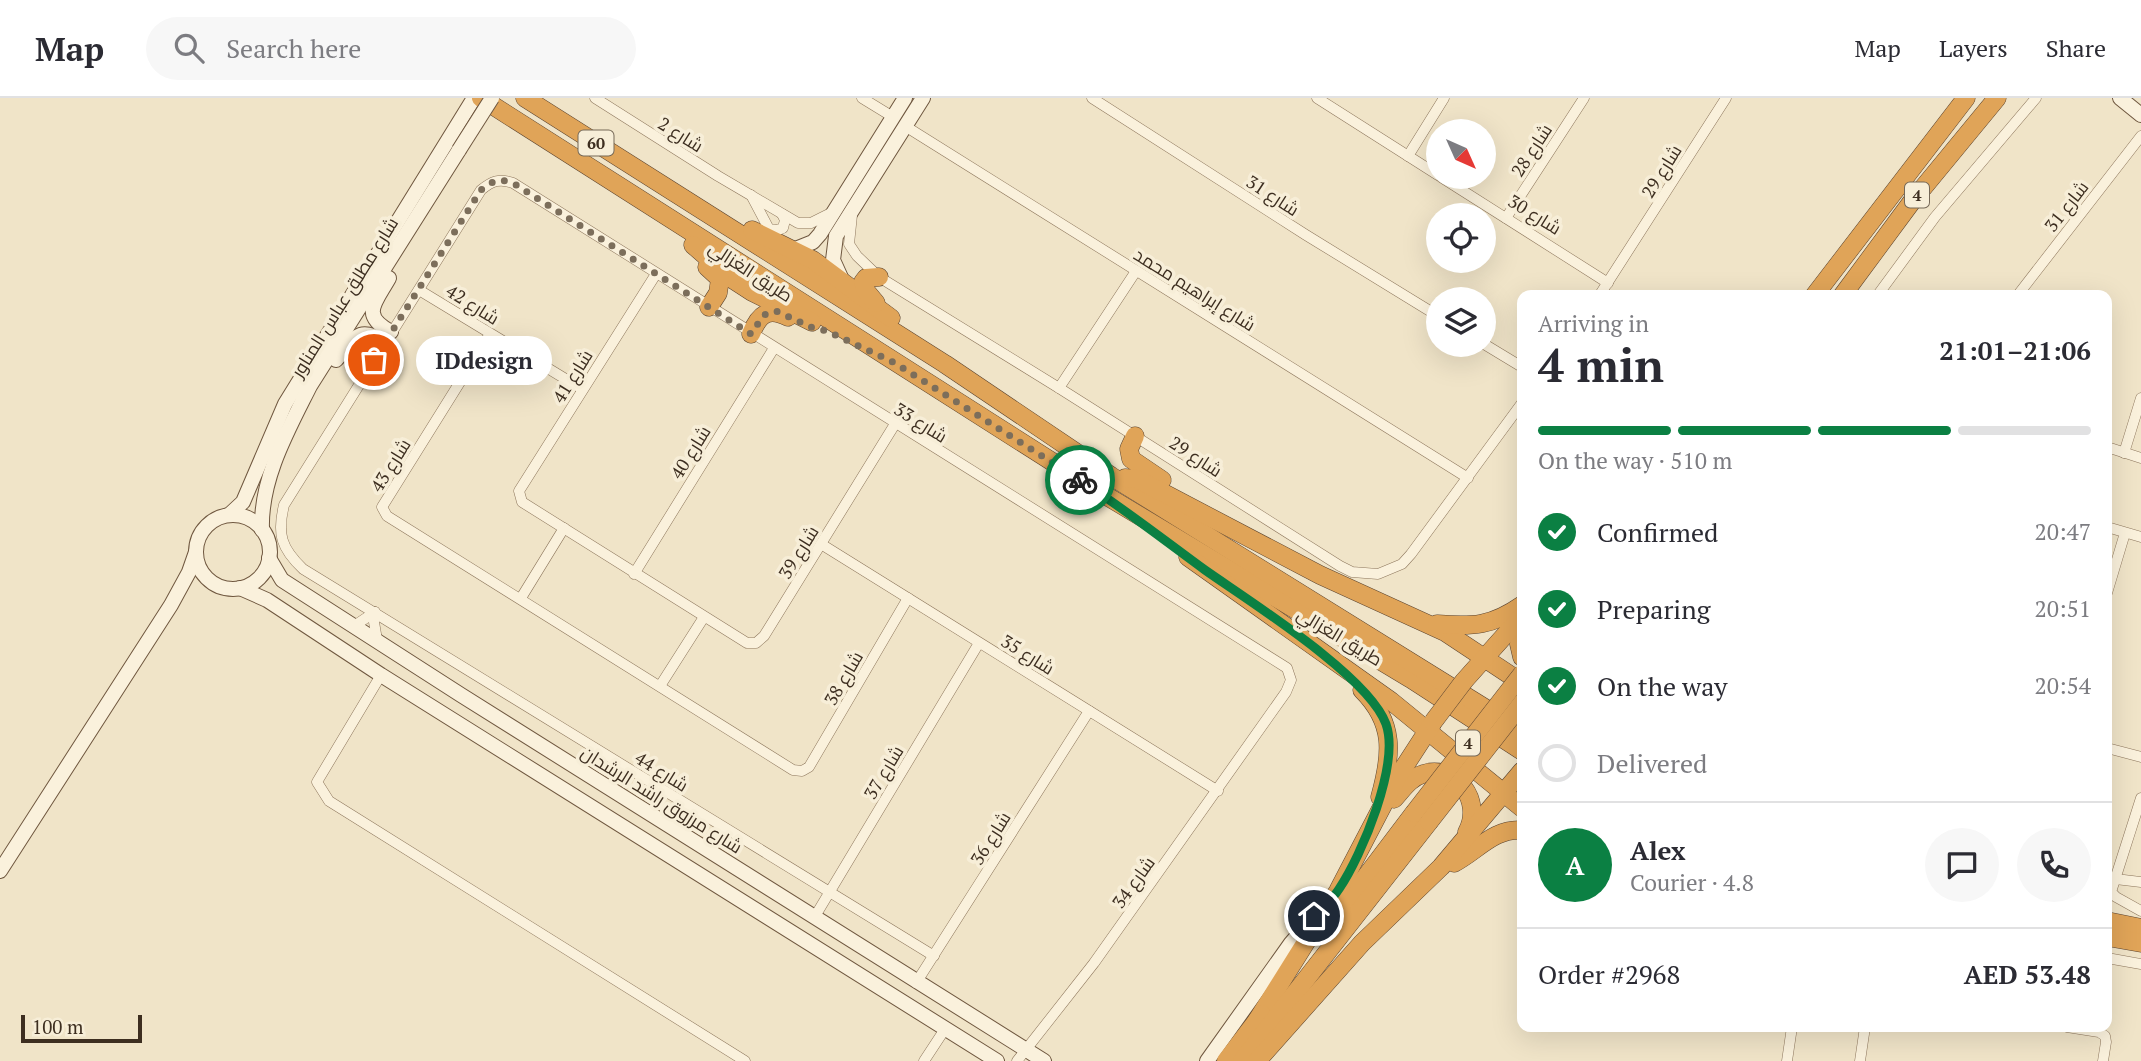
<!DOCTYPE html>
<html lang="en">
<head>
<meta charset="utf-8">
<style>
	body { margin:0; font-family:"PT Serif",Cairo,serif; background:#f7f7f7; color:#2b2b33; height:100vh; display:flex; flex-direction:column; font-size:26px; white-space:nowrap }
	* { box-sizing:border-box; margin:0 }
	p { font-size:23px; color:#7c7c81 }
	.icon { flex:none; width:38px; height:38px; fill:none; stroke:currentColor; stroke-width:2; stroke-linecap:round; stroke-linejoin:round }
	.map { position:relative; flex:1; overflow:hidden }
	.details { position:absolute; left:1517px; top:192px; width:595px; height:742px; display:flex; flex-direction:column; background:#fff; border-radius:14px; box-shadow:0 7px 28px #0002 }
	.details>* { flex:none }
	.needle { width:46px; rotate:135deg }
	.controls { position:absolute; left:1426px; top:21px; display:grid; gap:14px }
	.controls a { display:grid; place-items:center; width:70px; height:70px; border-radius:50%; background:#fff; box-shadow:0 7px 28px #0002; font-size:35px }
	.scale { position:absolute; left:21px; bottom:18px; width:121px; box-sizing:border-box; padding-left:7px; border:4px solid #3d2e20; border-top:0; font-size:19px; line-height:24px; white-space:nowrap; color:#3d2e20; -webkit-text-stroke:5px #f7eed8; paint-order:stroke }
	.pin { position:absolute; display:grid; place-items:center; width:60px; height:60px; color:#fff; margin:-30px; border:4px solid #fff; border-radius:50%; box-shadow:0 2px 7px #0007 }
	.courier { position:absolute; display:grid; place-items:center; width:70px; height:70px; margin:-35px; border:5px solid #0b8043; border-radius:50%; background:#fff; color:#222; box-shadow:0 2px 9px #0007 }
	.bubble { position:absolute; height:49px; border-radius:24px; background:#fff; box-shadow:0 7px 28px #0002; font-size:23px; font-weight:700; line-height:49px; text-align:center }
	.head em { font-style:normal; font-weight:700 }
	.head div { display:flex; flex-direction:column-reverse }
	.head { display:flex; align-items:center; justify-content:space-between; height:119px; padding:0 21px }
	h1 { font-size:46px; font-weight:700; line-height:52px }
	.bar { display:grid; grid-template-columns:repeat(4,1fr); gap:10px 7px; align-content:center; height:84px; padding:0 21px }
	.bar i { height:9px; border-radius:5px; background:#e1e1e2 }
	.bar .selected { background:#0b8043 }
	.bar p { grid-column:span 4 }
	.line { display:flex; align-items:center; gap:18px; padding:0 21px; border-top:2px solid #e1e1e2 }
	.line div { flex:1 }
	.round { display:grid; place-items:center; flex:none; width:74px; height:74px; border-radius:37px; background:#f7f7f7 }
	ol { padding:0 21px; list-style:none }
	li { display:flex; align-items:center; gap:21px; height:77px }
	li p { margin-inline-start:auto }
	li .icon { padding:7px; border-radius:50%; background:#0b8043; color:#fff; stroke-width:4 }
	li:last-child { color:#7c7c81 }
	li i { width:38px; height:38px; border:4px solid #e1e1e2; border-radius:50% }
	header { display:flex; align-items:center; gap:42px; box-sizing:border-box; height:98px; padding:0 35px; background:#fff; border-bottom:2px solid #e1e1e2 }
	header strong { font-size:33px }
	nav { display:flex; gap:38px; margin-inline-start:auto; font-size:24px }
	.search { width:490px; height:63px; background:#f7f7f7; display:flex; align-items:center; gap:18px; box-sizing:border-box; padding:0 24px; border-radius:38px; color:#7c7c81; font-size:26px }
	.map>svg:first-child { display:block }
	.lines { fill:none; stroke-linecap:round; stroke-linejoin:round }
	.street-casing { stroke:#8d765c; stroke-width:11 }
	.secondary-casing { stroke:#6f573f; stroke-width:16 }
	.highway-casing { stroke:#5b4430; stroke-width:19 }
	.street { stroke:#faf1dc; stroke-width:10 }
	.secondary { stroke:#faf1dc; stroke-width:14 }
	.highway { stroke:#e0a458; stroke-width:18 }
	.secondary-bridge-casing { stroke:#6f573f; stroke-width:16; stroke-linecap:butt }
	.highway-bridge-casing { stroke:#5b4430; stroke-width:19; stroke-linecap:butt }
	.secondary-bridge { stroke:#faf1dc; stroke-width:14 }
	.highway-bridge { stroke:#e0a458; stroke-width:18 }
	.done { stroke:#7c6e5b; stroke-width:7; stroke-dasharray:0 12.6 }
	.route { stroke:#0b8043; stroke-width:9 }
	.labels { text-anchor:middle; dominant-baseline:central; stroke-width:7; stroke-linejoin:round; paint-order:stroke }
	.shield { fill:#f7eed8; stroke:#756857; stroke-width:2 }
	.shield-label { font-size:16px; font-weight:bold; fill:#3d2e20 }
	.street-label { font-size:18px; fill:#3d2e20; stroke:#f7eed8 }
</style>
</head>
<body>
<header>
<strong>Map</strong>
<div class="search"><svg class="icon" aria-label="search" viewBox="0 0 24 24"><circle cx="10" cy="10" r="6"/><path d="M15 15l6 6"/></svg>Search here</div>
<nav><a>Map</a><a>Layers</a><a>Share</a></nav>
</header>
<div class="map">
<svg width="2141" height="963" viewBox="0 0 2141 963">
	<rect width="100%" height="100%" fill="#f0e4c8"/>
	<g class="lines">
		<g class="street-casing">
			<g id="street">
				<polyline points="595,0 718,78 798,125 811,125 831,115"/>
				<polyline points="862,0 893,19"/>
				<polyline points="1092,0 1306,137 1438,218"/>
				<polyline points="1317,0 1438,77"/>
				<polyline points="905,28 1468,380"/>
				<polyline points="1408,58 1444,0"/>
				<polyline points="1441,79 1608,185"/>
				<polyline points="751,97 769,131 778,132 783,130 785,122 782,116"/>
				<polyline points="852,117 849,146 857,158 879,179 1059,290 1340,468 1352,474 1378,476 1402,466 1411,456 1522,305"/>
				<polyline points="1506,120 1584,0"/>
				<polyline points="656,176 519,393 522,404 747,545 756,545 764,538 895,326"/>
				<polyline points="419,192 582,291"/>
				<polyline points="1599,198 1726,0"/>
				<polyline points="1877,198 1935,119 2036,0"/>
				<polyline points="2017,198 2141,38"/>
				<polyline points="490,236 382,409 387,418 793,672 802,673 809,669 908,500"/>
				<polyline points="1484,246 1522,269"/>
				<polyline points="1059,290 1136,173"/>
				<polyline points="2107,349 2141,360"/>
				<polyline points="2124,355 2141,300"/>
				<polyline points="2107,429 2141,439"/>
				<polyline points="821,446 1218,693"/>
				<polyline points="634,476 774,250"/>
				<polyline points="2107,495 2125,435"/>
				<polyline points="521,500 564,430"/>
				<polyline points="375,514 374,524 377,542"/>
				<polyline points="354,528 375,514"/>
				<polyline points="381,577 317,684 329,703 745,963"/>
				<polyline points="660,588 704,519"/>
				<polyline points="2107,650 2141,659"/>
				<polyline points="2141,700 2111,794 2116,799 2141,813"/>
				<polyline points="2107,780 2141,784"/>
				<polyline points="814,820 979,545"/>
				<path d="M934,858L303,471C281,450 277,436 284,407L481,92C492,83 499,80 513,85L1287,570L1291,582L1286,594L1094,865L1017,963"/>
				<polyline points="2107,860 2141,866"/>
				<polyline points="916,885 1089,613"/>
				<polyline points="2067,929 2099,934 2105,938 2106,944 2103,963"/>
				<polyline points="924,963 945,931"/>
				<polyline points="1787,963 1792,929"/>
				<polyline points="1860,963 1865,929"/>
			</g>
		</g>
		<g class="secondary-casing">
			<g id="secondary">
				<polyline points="2120,0 2141,17"/>
				<polyline points="793,152 813,144 820,136 905,0"/>
				<path d="M389,180C375,205 360,217 391,234"/>
				<polyline points="843,184 833,162 836,138 923,0"/>
				<path d="M336,262C354,242 357,226 385,244"/>
				<polyline points="229,417 243,404 285,306 474,0"/>
				<circle cx="233" cy="454" r="37"/>
				<path d="M262,432C260,381 288,332 310,288L459,52"/>
				<polyline points="269,460 282,482 461,597 1044,963"/>
				<polyline points="240,490 267,502 381,577 997,963"/>
				<polyline points="0,773 171,507 189,474 196,454"/>
				<polyline points="1207,963 1291,845 1318,814"/>
			</g>
		</g>
		<g class="highway-casing">
			<g id="highway">
				<polyline points="481,0 1095,391 1411,581 1522,653"/>
				<polyline points="525,0 945,266 1111,378 1522,633"/>
				<polyline points="752,132 813,162 891,220"/>
				<polyline points="693,147 732,181 752,194 812,224"/>
				<polyline points="707,169 720,181 718,195 709,209"/>
				<polyline points="1814,198 1966,0"/>
				<polyline points="1842,198 1913,102 1997,0"/>
				<polyline points="876,205 866,193 863,184 866,180 879,179"/>
				<path d="M751,236C759,216 768,209 788,219"/>
				<polyline points="1135,338 1129,351 1131,361 1162,382"/>
				<polyline points="1125,380 1137,381 1320,477 1445,534 1522,585"/>
				<polyline points="1188,459 1391,603 1522,710"/>
				<path d="M1437,526C1473,529 1492,528 1522,507"/>
				<polyline points="1522,527 1519,546 1522,559"/>
				<polyline points="1464,583 1522,518"/>
				<path d="M1362,592C1395,625 1392,656 1380,699"/>
				<path d="M1394,701C1403,691 1410,680 1423,676C1455,665 1484,703 1467,734"/>
				<path d="M1454,765C1477,753 1494,730 1522,732"/>
				<polyline points="2107,823 2141,830"/>
				<polyline points="1330,826 1414,715"/>
				<polyline points="2107,839 2141,845"/>
				<polyline points="1256,924 1338,793 1397,680 1432,626"/>
				<polyline points="1226,963 1262,916"/>
				<polyline points="1242,963 1429,724"/>
				<polyline points="1257,963 1362,845 1441,769 1522,673"/>
			</g>
		</g>
		<use href="#street" class="street"/>
		<use href="#secondary" class="secondary"/>
		<use href="#highway" class="highway"/>
		<g class="secondary-bridge-casing">
			<polyline id="secondary-bridge" points="459,52 492,0"/>
		</g>
		<g class="highway-bridge-casing">
			<g id="highway-bridge">
				<polyline points="1433,624 1464,583"/>
				<polyline points="1414,715 1522,576"/>
				<polyline points="1429,724 1522,605"/>
			</g>
		</g>
		<use href="#secondary-bridge" class="secondary-bridge"/>
		<use href="#highway-bridge" class="highway-bridge"/>
	</g>
	<g class="lines">
		<path class="done" d="M374,262L481,92C492,83 499,80 513,85L751,236L764,217L776,213L813,230L827,233L895,265L1080,382"/>
		<path class="route" d="M1080,382C1123,410 1164,442 1205,472C1249,503 1369,578 1386,626C1400,666 1362,757 1339,791C1333,801 1322,810 1314,818"/>
	</g>
	<g class="labels">
		<g class="shield">
			<rect x="578.5" y="32.5" width="35" height="25" rx="5"/>
			<rect x="1905" y="84.5" width="24" height="25" rx="5"/>
			<rect x="1456" y="632.5" width="24" height="25" rx="5"/>
		</g>
		<g class="shield-label">
			<text x="596" y="45">60</text>
			<text x="1917" y="97">4</text>
			<text x="1468" y="645">4</text>
		</g>
		<g class="street-label">
			<text transform="translate(681 36) rotate(32)">شارع 2</text>
			<text transform="translate(1531 52) rotate(-57)">شارع 28</text>
			<text transform="translate(1661 73) rotate(-58)">شارع 29</text>
			<text transform="translate(1273 97) rotate(33)">شارع 31</text>
			<text transform="translate(2066 108) rotate(-52)">شارع 31</text>
			<text transform="translate(1535 116) rotate(32)">شارع 30</text>
			<text transform="translate(751 173) rotate(33)">طريق الغزالي</text>
			<text transform="translate(1195 191) rotate(32)">شارع إبراهيم محمد</text>
			<text transform="translate(344 199) rotate(-58)">شارع مطلق عباس المناور</text>
			<text transform="translate(473 206) rotate(32)">شارع 42</text>
			<text transform="translate(572 278) rotate(-58)">شارع 41</text>
			<text transform="translate(921 324) rotate(32)">شارع 33</text>
			<text transform="translate(690 354) rotate(-58)">شارع 40</text>
			<text transform="translate(1196 358) rotate(33)">شارع 29</text>
			<text transform="translate(390 367) rotate(-58)">شارع 43</text>
			<text transform="translate(798 454) rotate(-58)">شارع 39</text>
			<text transform="translate(1340 538) rotate(31)">طريق الغزالي</text>
			<text transform="translate(1028 556) rotate(32)">شارع 35</text>
			<text transform="translate(843 580) rotate(-60)">شارع 38</text>
			<text transform="translate(662 673) rotate(32)">شارع 44</text>
			<text transform="translate(883 674) rotate(-59)">شارع 37</text>
			<text transform="translate(662 701) rotate(32)">شارع مرزوق راشد الرشدان</text>
			<text transform="translate(990 740) rotate(-58)">شارع 36</text>
			<text transform="translate(1133 784) rotate(-54)">شارع 34</text>
		</g>
	</g>
</svg>
<div class="controls">
<a><svg class="needle" viewBox="-14 -14 28 28"><path d="M0-13l5 13h-10z" fill="#e53935"/><path d="M0 13l5-13h-10z" fill="#7c7c81"/></svg></a>
<a><svg class="icon" aria-label="locate" viewBox="0 0 24 24"><circle cx="12" cy="12" r="6"/><path d="M12 2v4M12 18v4M2 12h4M18 12h4"/></svg></a>
<a><svg class="icon" aria-label="layers" viewBox="0 0 24 24"><path d="M12 4l9 5-9 5-9-5zM3 14l9 5 9-5"/></svg></a>
</div>
<div class="scale">100 m</div>
<div class="pin" style="left:374px;top:262px;background:#ea580c"><svg class="icon" aria-label="bag" viewBox="0 0 24 24"><path d="M5 8h14l-1 12H6zM9 8a3 3 0 0 1 6 0"/></svg></div>
<div class="pin" style="left:1314px;top:818px;background:#1f2937"><svg class="icon" aria-label="home" viewBox="0 0 24 24"><path d="M3 11l9-7 9 7M6 9v11h12V9"/></svg></div>
<div class="courier" style="left:1080px;top:382px"><svg class="icon" aria-label="bike" viewBox="0 0 24 24"><circle cx="6" cy="16" r="4"/><circle cx="18" cy="16" r="4"/><path d="M6 16l4-8h5l3 8M10 8l3 8H6M13 5h3"/></svg></div>
<div class="bubble" style="left:416px;top:238px;width:136px">IDdesign</div>
<section class="details">
<div class="head"><div><h1>4 min</h1><p>Arriving in</p></div><em>21:01–21:06</em></div>
<div class="bar"><i class="selected"></i><i class="selected"></i><i class="selected"></i><i></i><p>On the way · 510 m</p></div>
<ol>
<li><svg class="icon" aria-label="check" viewBox="0 0 24 24"><path d="M5 12l5 5 9-10"/></svg>Confirmed<p>20:47</p></li>
<li><svg class="icon" aria-label="check" viewBox="0 0 24 24"><path d="M5 12l5 5 9-10"/></svg>Preparing<p>20:51</p></li>
<li><svg class="icon" aria-label="check" viewBox="0 0 24 24"><path d="M5 12l5 5 9-10"/></svg>On the way<p>20:54</p></li>
<li><i></i>Delivered</li>
</ol>
<div class="line" style="height:126px"><b class="round" style="background:#0b8043;color:#fff">A</b><div><b>Alex</b><p>Courier · 4.8</p></div><a class="round"><svg class="icon" aria-label="chat" viewBox="0 0 24 24"><path d="M4 5h16v11H9l-5 4z"/></svg></a><a class="round"><svg class="icon" aria-label="phone" viewBox="0 0 24 24"><path d="M5 4h4l2 5-3 2q2 4 5 5l2-3 5 2v4C11 20 4 13 5 4z"/></svg></a></div>
<div class="line" style="height:91px"><div>Order #2968</div><b>AED 53.48</b></div>
</section>
</div>
</body>
</html>
